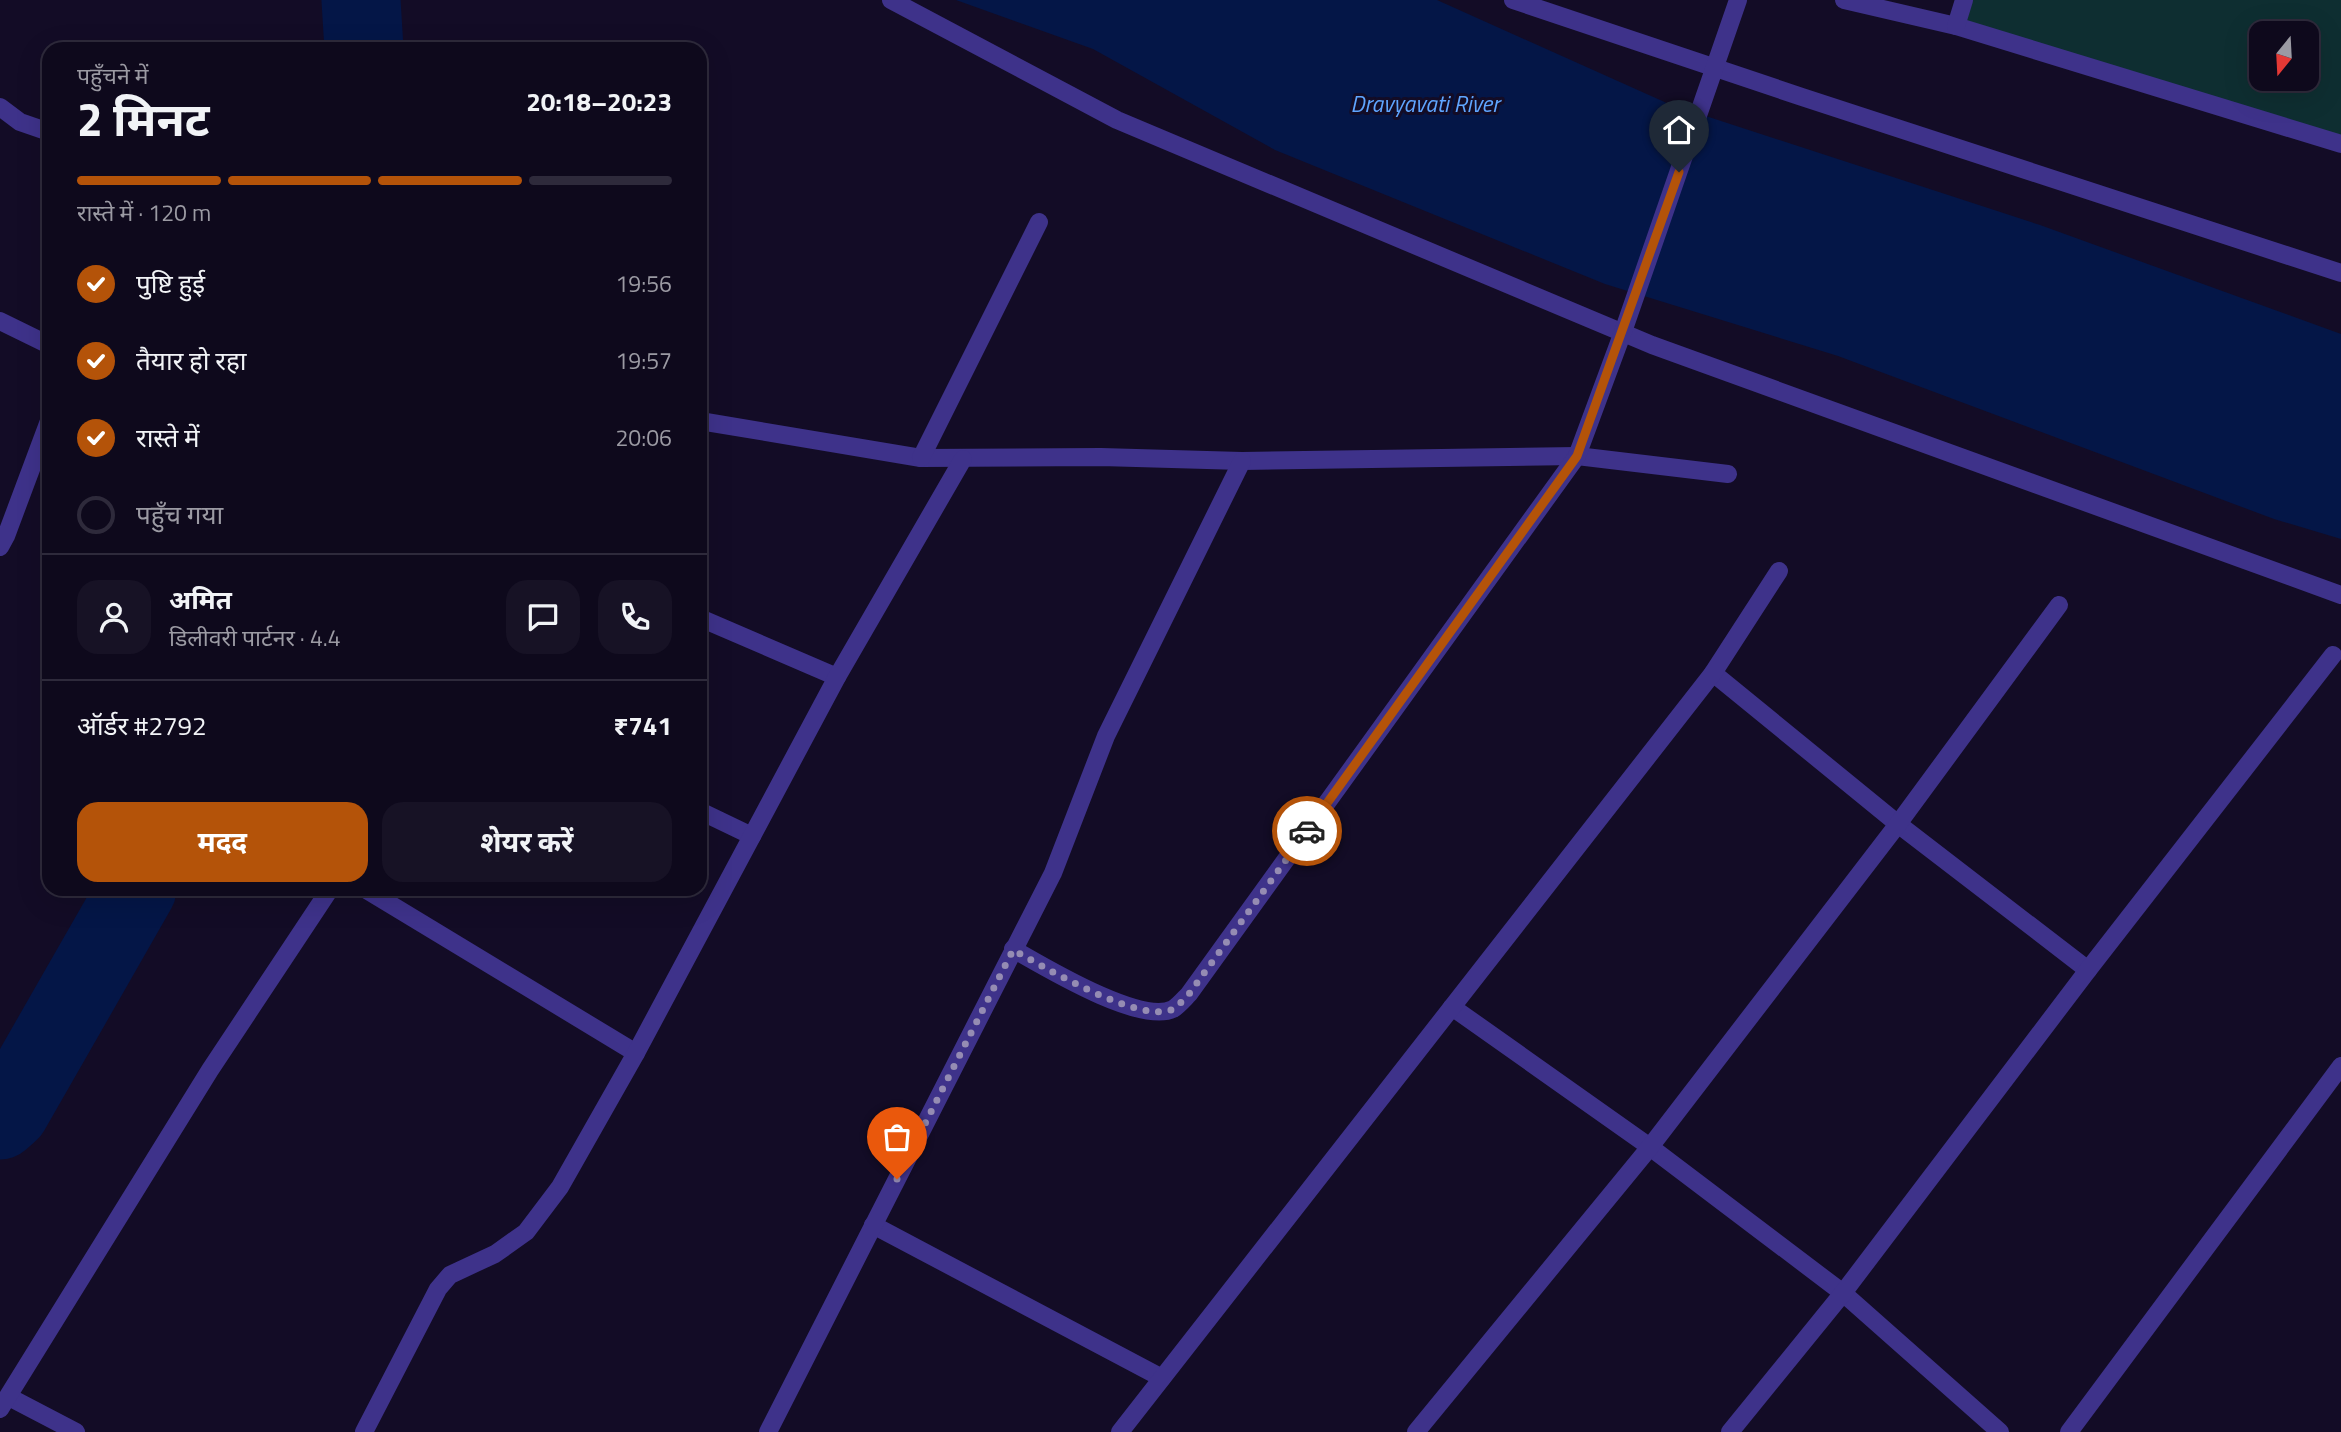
<!DOCTYPE html>
<html lang="hi">
<head>
<meta charset="utf-8">
<style>
	body { margin:0; font-family:"Titillium Web","Noto Sans Devanagari",sans-serif; background:#171225; color:#f1f3f6; height:100vh; display:flex; flex-direction:column; font-size:26px; white-space:nowrap }
	* { box-sizing:border-box; margin:0 }
	p { font-size:23px; color:#9b9aa3 }
	.icon { flex:none; width:38px; height:38px; fill:none; stroke:currentColor; stroke-width:2; stroke-linecap:round; stroke-linejoin:round }
	.map { position:relative; flex:1; overflow:hidden }
	.drawer { position:absolute; left:42px; top:42px; width:665px; height:854px; display:flex; flex-direction:column; background:#0e091c; border-radius:21px; box-shadow:0 7px 28px #0002,0 0 0 2px #2e2a3b }
	.drawer>* { flex:none }
	.needle { width:46px; rotate:198deg }
	.controls { position:absolute; left:2249px; top:21px; display:grid; gap:14px }
	.controls a { display:grid; place-items:center; width:70px; height:70px; border-radius:14px; background:#0e091c; box-shadow:0 7px 28px #0002,0 0 0 2px #2e2a3b; font-size:35px }
	.pin { position:absolute; display:grid; place-items:center; width:60px; height:60px; color:#fff; margin:-72px -30px; border-radius:50% 50% 50% 0; rotate:-45deg; box-shadow:0 0 7px #0007 }
	.pin .icon { rotate:45deg }
	.courier { position:absolute; display:grid; place-items:center; width:70px; height:70px; margin:-35px; border:5px solid #b45309; border-radius:50%; background:#fff; color:#222; box-shadow:0 2px 9px #0007 }
	.summary em { font-style:normal; font-weight:700 }
	.summary div { display:flex; flex-direction:column-reverse }
	.summary { display:flex; align-items:center; justify-content:space-between; height:119px; padding:0 35px }
	h1 { font-size:46px; font-weight:700; line-height:52px }
	.bar { display:grid; grid-template-columns:repeat(4,1fr); gap:10px 7px; align-content:center; height:84px; padding:0 35px }
	.bar i { height:9px; border-radius:5px; background:#2e2a3b }
	.bar .selected { background:#b45309 }
	.bar p { grid-column:span 4 }
	.line { display:flex; align-items:center; gap:18px; padding:0 35px; border-top:2px solid #2e2a3b }
	.line div { flex:1 }
	.round { display:grid; place-items:center; flex:none; width:74px; height:74px; border-radius:21px; background:#171225 }
	ol { padding:0 35px; list-style:none }
	li { display:flex; align-items:center; gap:21px; height:77px }
	li p { margin-inline-start:auto }
	li .icon { padding:7px; border-radius:50%; background:#b45309; color:#fff; stroke-width:4 }
	li:last-child { color:#9b9aa3 }
	li i { width:38px; height:38px; border:4px solid #2e2a3b; border-radius:50% }
	.cta { display:flex; gap:14px; margin-top:auto; padding:14px 35px }
	.cta a { flex:1; height:80px; border-radius:21px; background:#b45309; color:#fff; font-size:28px; font-weight:700; line-height:80px; text-align:center }
	.cta a+a { background:#171225; color:#f1f3f6 }
	.map>svg:first-child { display:block }
	.green { fill:#0e2e31; fill-rule:evenodd }
	.water { fill:#041647 }
	.lines { fill:none; stroke-linecap:round; stroke-linejoin:round }
	.river { stroke:#041647; stroke-width:79 }
	.minor { stroke:#3e328a; stroke-width:18 }
	.minor-bridge { stroke:#3e328a; stroke-width:18 }
	.done { stroke:#958cb3; stroke-width:7; stroke-dasharray:0 12.6 }
	.route { stroke:#b45309; stroke-width:9 }
	.labels { text-anchor:middle; dominant-baseline:central; stroke-width:6; stroke-linejoin:round; paint-order:stroke }
	.water-label { font-size:23px; font-style:italic; fill:#5fa5ff; stroke:#130c26 }
</style>
</head>
<body>
<div class="map">
<svg width="2341" height="1432" viewBox="0 0 2341 1432">
	<rect width="100%" height="100%" fill="#130c26"/>
	<path class="green" d="M1965,0H2341V144L1956,26ZM2261,33H2306V79H2261Z"/>
	<polygon class="water" points="956,0 1437,0 1669,104 2040,225 2341,334 2341,539 2274,519 1838,356 1605,284 1275,150 1093,49"/>
	<g class="lines">
		<g class="river">
			<polyline points="361,0 364,49"/>
			<polyline points="0,1120 10,1111 137,889"/>
		</g>
		<g class="minor">
			<polyline points="891,0 1117,120 1652,345 2341,595"/>
			<polyline points="1513,0 1802,97 2341,273"/>
			<polyline points="1844,0 1956,26 2341,144"/>
			<polyline points="1956,26 1964,0"/>
			<polyline points="0,107 20,122 49,132"/>
			<polyline points="0,321 49,345"/>
			<polyline points="700,421 921,458 1101,457 1242,461 1577,456 1728,474"/>
			<polyline points="921,458 1039,222"/>
			<polyline points="0,547 6,536 49,421"/>
			<polyline points="700,618 837,677"/>
			<polyline points="1713,673 1898,824 2088,970"/>
			<polyline points="700,811 752,836"/>
			<polyline points="365,889 636,1053"/>
			<path d="M1013,949C1043,966 1140,1025 1173,1009C1178,1006 1184,999 1189,994L1577,456"/>
			<polyline points="1452,1007 1650,1147 1843,1293 2000,1432"/>
			<polyline points="873,1225 1162,1378"/>
			<polyline points="9,1397 76,1432"/>
			<polyline points="0,1409 210,1070 330,889"/>
			<polyline points="364,1432 438,1289 450,1275 495,1254 526,1232 560,1187 636,1053 837,677 963,459"/>
			<polyline points="768,1432 1053,873 1106,736 1242,461"/>
			<polyline points="1120,1432 1713,673 1779,571"/>
			<polyline points="1416,1432 1650,1147 1898,824 2059,605"/>
			<polyline points="1730,1432 1843,1293 2088,970 2333,655"/>
			<polyline points="2069,1432 2341,1066"/>
		</g>
		<polyline class="minor-bridge" points="1577,456 1624,329 1738,0"/>
	</g>
	<g class="lines">
		<path class="done" d="M897,1179L1013,950C1043,966 1140,1025 1173,1009C1178,1006 1184,999 1189,994L1307,831"/>
		<polyline class="route" points="1307,831 1577,456 1679,172"/>
	</g>
	<g class="labels">
		<g class="water-label">
			<text x="1425" y="103">Dravyavati River</text>
		</g>
	</g>
</svg>
<div class="controls">
<a><svg class="needle" viewBox="-14 -14 28 28"><path d="M0-13l5 13h-10z" fill="#e53935"/><path d="M0 13l5-13h-10z" fill="#9b9aa3"/></svg></a>
</div>
<div class="pin" style="left:897px;top:1179px;background:#ea580c"><svg class="icon" aria-label="bag" viewBox="0 0 24 24"><path d="M5 8h14l-1 12H6zM9 8a3 3 0 0 1 6 0"/></svg></div>
<div class="pin" style="left:1679px;top:172px;background:#1f2937"><svg class="icon" aria-label="home" viewBox="0 0 24 24"><path d="M3 11l9-7 9 7M6 9v11h12V9"/></svg></div>
<div class="courier" style="left:1307px;top:831px"><svg class="icon" aria-label="car" viewBox="0 0 24 24"><path d="M5 17H2v-5l4-1 3-4h7l3 4 3 1v5h-3M9 17h6M6 11h13"/><circle cx="7" cy="17" r="2"/><circle cx="17" cy="17" r="2"/></svg></div>
<section class="drawer">
<div class="summary"><div><h1>2 मिनट</h1><p>पहुँचने में</p></div><em>20:18–20:23</em></div>
<div class="bar"><i class="selected"></i><i class="selected"></i><i class="selected"></i><i></i><p>रास्ते में · 120 m</p></div>
<ol>
<li><svg class="icon" aria-label="check" viewBox="0 0 24 24"><path d="M5 12l5 5 9-10"/></svg>पुष्टि हुई<p>19:56</p></li>
<li><svg class="icon" aria-label="check" viewBox="0 0 24 24"><path d="M5 12l5 5 9-10"/></svg>तैयार हो रहा<p>19:57</p></li>
<li><svg class="icon" aria-label="check" viewBox="0 0 24 24"><path d="M5 12l5 5 9-10"/></svg>रास्ते में<p>20:06</p></li>
<li><i></i>पहुँच गया</li>
</ol>
<div class="line" style="height:126px"><a class="round"><svg class="icon" aria-label="person" viewBox="0 0 24 24"><circle cx="12" cy="8" r="4"/><path d="M4 21q1-7 8-7t8 7"/></svg></a><div><b>अमित</b><p>डिलीवरी पार्टनर · 4.4</p></div><a class="round"><svg class="icon" aria-label="chat" viewBox="0 0 24 24"><path d="M4 5h16v11H9l-5 4z"/></svg></a><a class="round"><svg class="icon" aria-label="phone" viewBox="0 0 24 24"><path d="M5 4h4l2 5-3 2q2 4 5 5l2-3 5 2v4C11 20 4 13 5 4z"/></svg></a></div>
<div class="line" style="height:91px"><div>ऑर्डर #2792</div><b>₹741</b></div>
<div class="cta"><a>मदद</a><a>शेयर करें</a></div>
</section>
</div>
</body>
</html>
